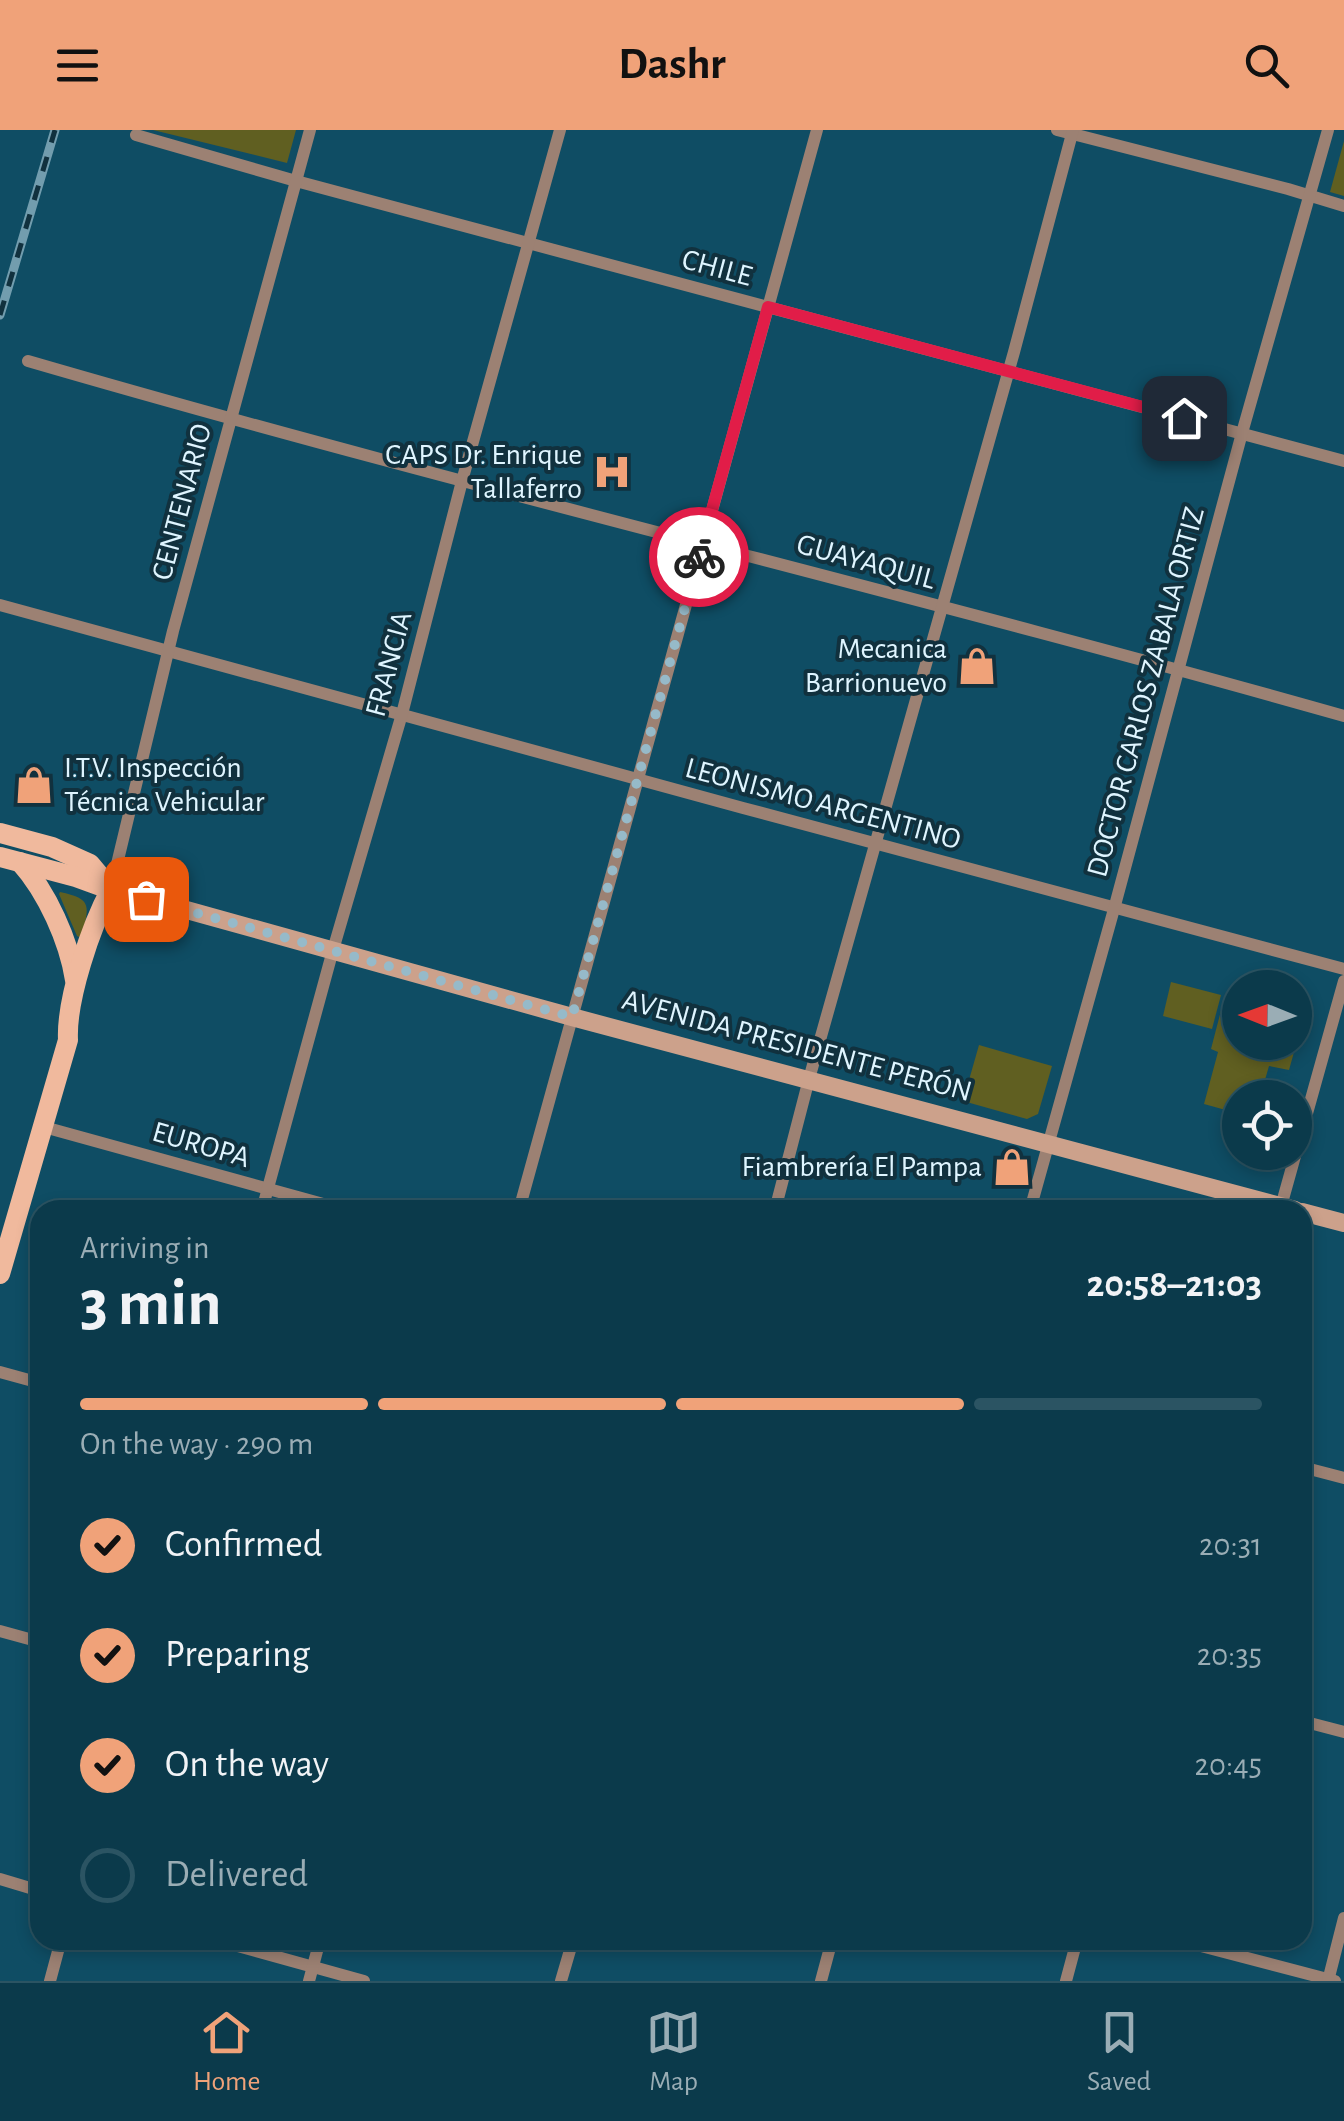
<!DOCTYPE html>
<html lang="en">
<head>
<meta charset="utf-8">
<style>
	body { margin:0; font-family:"Alegreya Sans",sans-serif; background:#194555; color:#f1f3f6; height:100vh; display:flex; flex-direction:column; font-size:38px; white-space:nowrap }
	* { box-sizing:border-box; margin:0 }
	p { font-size:32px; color:#9aadb5 }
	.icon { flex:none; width:55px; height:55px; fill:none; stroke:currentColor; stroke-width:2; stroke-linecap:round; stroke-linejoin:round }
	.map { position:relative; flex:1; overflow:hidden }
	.side { position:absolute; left:30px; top:1070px; width:1282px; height:750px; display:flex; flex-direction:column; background:#0b3a4b; border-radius:30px; box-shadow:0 5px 15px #0003,0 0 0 2px #2b5463 }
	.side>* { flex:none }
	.needle { width:65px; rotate:271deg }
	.fabs { position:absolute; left:1222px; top:840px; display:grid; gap:20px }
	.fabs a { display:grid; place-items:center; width:90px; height:90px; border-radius:50%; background:#0b3a4b; box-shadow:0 5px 15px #0003,0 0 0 2px #2b5463; font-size:50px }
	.pin { position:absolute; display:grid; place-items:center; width:85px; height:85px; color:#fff; margin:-42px; border-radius:20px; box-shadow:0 5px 15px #0006 }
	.courier { position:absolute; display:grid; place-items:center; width:100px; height:100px; margin:-50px; border:8px solid #e11d48; border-radius:50%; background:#fff; color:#222; box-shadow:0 2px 12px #0007 }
	.headline em { font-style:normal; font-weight:600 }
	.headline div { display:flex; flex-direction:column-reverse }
	.headline { display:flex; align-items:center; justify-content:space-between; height:170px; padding:0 50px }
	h1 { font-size:65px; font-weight:600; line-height:75px }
	.bar { display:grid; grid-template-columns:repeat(4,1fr); gap:15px 10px; align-content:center; height:120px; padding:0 50px }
	.bar i { height:12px; border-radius:8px; background:#2b5463 }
	.bar .active { background:#f0a279 }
	.bar p { grid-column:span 4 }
	ol { padding:0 50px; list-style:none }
	li { display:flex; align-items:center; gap:30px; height:110px }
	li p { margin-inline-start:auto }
	li .icon { padding:10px; border-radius:50%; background:#f0a279; color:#111; stroke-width:4 }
	li:last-child { color:#9aadb5 }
	li i { width:55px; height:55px; border:5px solid #2b5463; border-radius:50% }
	header { display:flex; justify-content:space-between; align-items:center; height:130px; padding:0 50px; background:#f0a279; color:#111; font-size:45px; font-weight:600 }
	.tab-bar { display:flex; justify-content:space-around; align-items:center; height:140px; border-top:2px solid #2b5463; background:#0b3a4b; font-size:28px; color:#9aadb5 }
	.tab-bar a { display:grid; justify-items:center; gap:5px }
	.tab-bar .active { color:#f0a279 }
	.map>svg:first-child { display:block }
	.green { fill:#605f21 }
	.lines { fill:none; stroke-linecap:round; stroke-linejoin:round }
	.minor { stroke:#9c8173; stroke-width:12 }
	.secondary { stroke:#cca18b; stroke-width:18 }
	.primary { stroke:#f0b99d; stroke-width:20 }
	.rail-casing { stroke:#729dae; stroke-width:9 }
	.rail { stroke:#11313e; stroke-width:5; stroke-dasharray:15; stroke-linecap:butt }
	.done { stroke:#96bac9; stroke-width:10; stroke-dasharray:0 18 }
	.route { stroke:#e11d48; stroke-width:12 }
	.labels { text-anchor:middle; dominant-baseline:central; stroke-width:8; stroke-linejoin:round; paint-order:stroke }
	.street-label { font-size:30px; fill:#dff5ff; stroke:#11313e }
	.poi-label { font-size:30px; fill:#dff5ff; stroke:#11313e; text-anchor:end }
</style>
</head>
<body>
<header><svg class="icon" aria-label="menu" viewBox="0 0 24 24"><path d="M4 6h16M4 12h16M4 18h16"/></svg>Dashr<svg class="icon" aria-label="search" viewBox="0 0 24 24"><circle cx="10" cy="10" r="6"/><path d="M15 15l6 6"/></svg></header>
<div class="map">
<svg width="1344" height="1851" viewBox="0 0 1344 1851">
	<rect width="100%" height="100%" fill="#0f4d64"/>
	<g class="green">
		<polygon points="153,0 296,0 287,33"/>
		<polygon points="1344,11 1344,66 1330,62"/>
		<path d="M60,762C93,769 89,776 82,806L79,807L77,806L59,764Z"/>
		<polygon points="1171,852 1221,865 1212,899 1163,886"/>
		<polygon points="1224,869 1240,873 1240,912 1295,912 1295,888 1303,890 1289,940 1269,936 1260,967 1240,968 1240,984 1204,974 1218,922 1211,919"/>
		<polygon points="979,915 1052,936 1038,984 1027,989 963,971"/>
	</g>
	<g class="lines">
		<g class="minor">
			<polyline points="1057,0 1288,59 1344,76"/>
			<polyline points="136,5 296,51 1344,331"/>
			<path d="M28,231C464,358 907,462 1344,586"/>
			<path d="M0,475C448,597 895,721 1344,839"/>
			<polyline points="111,759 173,501 310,0"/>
			<polyline points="44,997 345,1080"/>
			<polyline points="262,1080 333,820 402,584 462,351 560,0"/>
			<polyline points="519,1080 817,0"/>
			<polyline points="775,1080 809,949 1014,222 1073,0"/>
			<polyline points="1030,1080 1114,779 1242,303 1328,0"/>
			<polyline points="1280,1080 1344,851"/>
			<polyline points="0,1242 40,1253"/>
			<polyline points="1302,1337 1344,1348"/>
			<polyline points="0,1501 40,1512"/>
			<polyline points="1302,1591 1344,1602"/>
			<polyline points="0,1749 40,1761"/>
			<polyline points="216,1810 364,1851"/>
			<polyline points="1178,1810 1335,1851"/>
			<polyline points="50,1851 61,1810"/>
			<polyline points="309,1851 320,1810"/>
			<polyline points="561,1851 573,1810"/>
			<polyline points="821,1851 832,1810"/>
			<polyline points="1066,1851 1077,1810"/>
			<polyline points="1328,1851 1344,1788"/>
		</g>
		<g class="secondary">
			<polyline points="111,759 572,887 1295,1080"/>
			<polyline points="1302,1082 1344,1093"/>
		</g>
		<g class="primary">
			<polyline points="0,703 52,717 90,734 111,759"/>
			<polyline points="0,727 76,747 109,759"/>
			<path d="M20,732C47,762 69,811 75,850"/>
			<path d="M0,1144L68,910C66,869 91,796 111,759"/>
		</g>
		<g class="rail-casing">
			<polyline id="rail" points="0,185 55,0"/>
		</g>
		<use href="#rail" class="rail"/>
	</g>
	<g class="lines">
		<polyline class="done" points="146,769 572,887 699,427"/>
		<polyline class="route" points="699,427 768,177 1184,288"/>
	</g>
	<defs>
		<g id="hospital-bare" transform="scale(3)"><path d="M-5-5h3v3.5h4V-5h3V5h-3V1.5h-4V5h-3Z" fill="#f0a279" stroke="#11313e" stroke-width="2.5" paint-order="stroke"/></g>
		<g id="shop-bare" transform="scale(3)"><path d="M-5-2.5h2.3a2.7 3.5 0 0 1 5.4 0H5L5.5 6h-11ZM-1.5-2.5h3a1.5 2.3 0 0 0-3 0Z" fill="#f0a279" stroke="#11313e" stroke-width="2.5" paint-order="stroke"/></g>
	</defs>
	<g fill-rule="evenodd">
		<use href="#hospital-bare" x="612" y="342"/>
		<use href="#shop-bare" x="977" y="536"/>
		<use href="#shop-bare" x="34" y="655"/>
		<use href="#shop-bare" x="1012" y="1037"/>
	</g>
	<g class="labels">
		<g class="street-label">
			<text transform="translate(717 138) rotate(15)">CHILE</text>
			<text transform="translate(182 372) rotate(-75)">CENTENARIO</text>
			<text transform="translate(866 432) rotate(15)">GUAYAQUIL</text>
			<text transform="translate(389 534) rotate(-75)">FRANCIA</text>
			<text transform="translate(1146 562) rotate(-75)">DOCTOR CARLOS ZABALA ORTIZ</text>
			<text transform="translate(823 674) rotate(15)">LEONISMO ARGENTINO</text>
			<text transform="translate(797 916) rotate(15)">AVENIDA PRESIDENTE PERÓN</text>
			<text transform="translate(201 1015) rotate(16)">EUROPA</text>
		</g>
		<g class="poi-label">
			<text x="582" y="325">CAPS Dr. Enrique<tspan x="582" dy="34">Tallaferro</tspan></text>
			<text x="947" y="519">Mecanica<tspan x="947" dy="34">Barrionuevo</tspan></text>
			<text x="64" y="638" text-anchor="start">I.T.V. Inspección<tspan x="64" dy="34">Técnica Vehicular</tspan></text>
			<text x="982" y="1037">Fiambrería El Pampa</text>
		</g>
	</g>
</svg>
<div class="fabs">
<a><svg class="needle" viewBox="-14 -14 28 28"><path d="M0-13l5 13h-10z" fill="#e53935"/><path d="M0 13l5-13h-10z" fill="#9aadb5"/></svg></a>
<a><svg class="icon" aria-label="locate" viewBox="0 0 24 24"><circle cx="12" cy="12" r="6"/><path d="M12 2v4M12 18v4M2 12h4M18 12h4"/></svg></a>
</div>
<div class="pin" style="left:146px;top:769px;background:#ea580c"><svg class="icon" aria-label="bag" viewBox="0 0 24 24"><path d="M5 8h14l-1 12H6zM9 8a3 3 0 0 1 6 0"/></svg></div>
<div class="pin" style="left:1184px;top:288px;background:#1f2937"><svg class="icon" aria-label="home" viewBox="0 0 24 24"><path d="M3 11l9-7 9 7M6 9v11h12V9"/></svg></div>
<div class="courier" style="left:699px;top:427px"><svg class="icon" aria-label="bike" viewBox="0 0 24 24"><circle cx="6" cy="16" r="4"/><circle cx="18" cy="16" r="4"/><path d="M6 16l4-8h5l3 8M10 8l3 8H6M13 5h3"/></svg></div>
<section class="side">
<div class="headline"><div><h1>3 min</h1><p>Arriving in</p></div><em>20:58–21:03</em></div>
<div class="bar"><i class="active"></i><i class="active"></i><i class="active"></i><i></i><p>On the way · 290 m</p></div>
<ol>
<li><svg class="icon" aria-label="check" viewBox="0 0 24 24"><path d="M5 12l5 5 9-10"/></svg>Confirmed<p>20:31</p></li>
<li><svg class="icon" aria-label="check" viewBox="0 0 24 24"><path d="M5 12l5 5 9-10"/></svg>Preparing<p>20:35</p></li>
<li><svg class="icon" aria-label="check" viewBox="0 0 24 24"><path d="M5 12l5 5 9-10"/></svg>On the way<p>20:45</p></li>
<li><i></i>Delivered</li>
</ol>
</section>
</div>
<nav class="tab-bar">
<a class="active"><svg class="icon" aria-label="home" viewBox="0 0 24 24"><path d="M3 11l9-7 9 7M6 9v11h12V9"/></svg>Home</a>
<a><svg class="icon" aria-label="map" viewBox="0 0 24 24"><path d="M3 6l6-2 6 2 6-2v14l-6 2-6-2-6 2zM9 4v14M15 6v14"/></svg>Map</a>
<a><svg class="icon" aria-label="saved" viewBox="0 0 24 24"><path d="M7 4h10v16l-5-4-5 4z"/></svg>Saved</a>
</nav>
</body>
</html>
